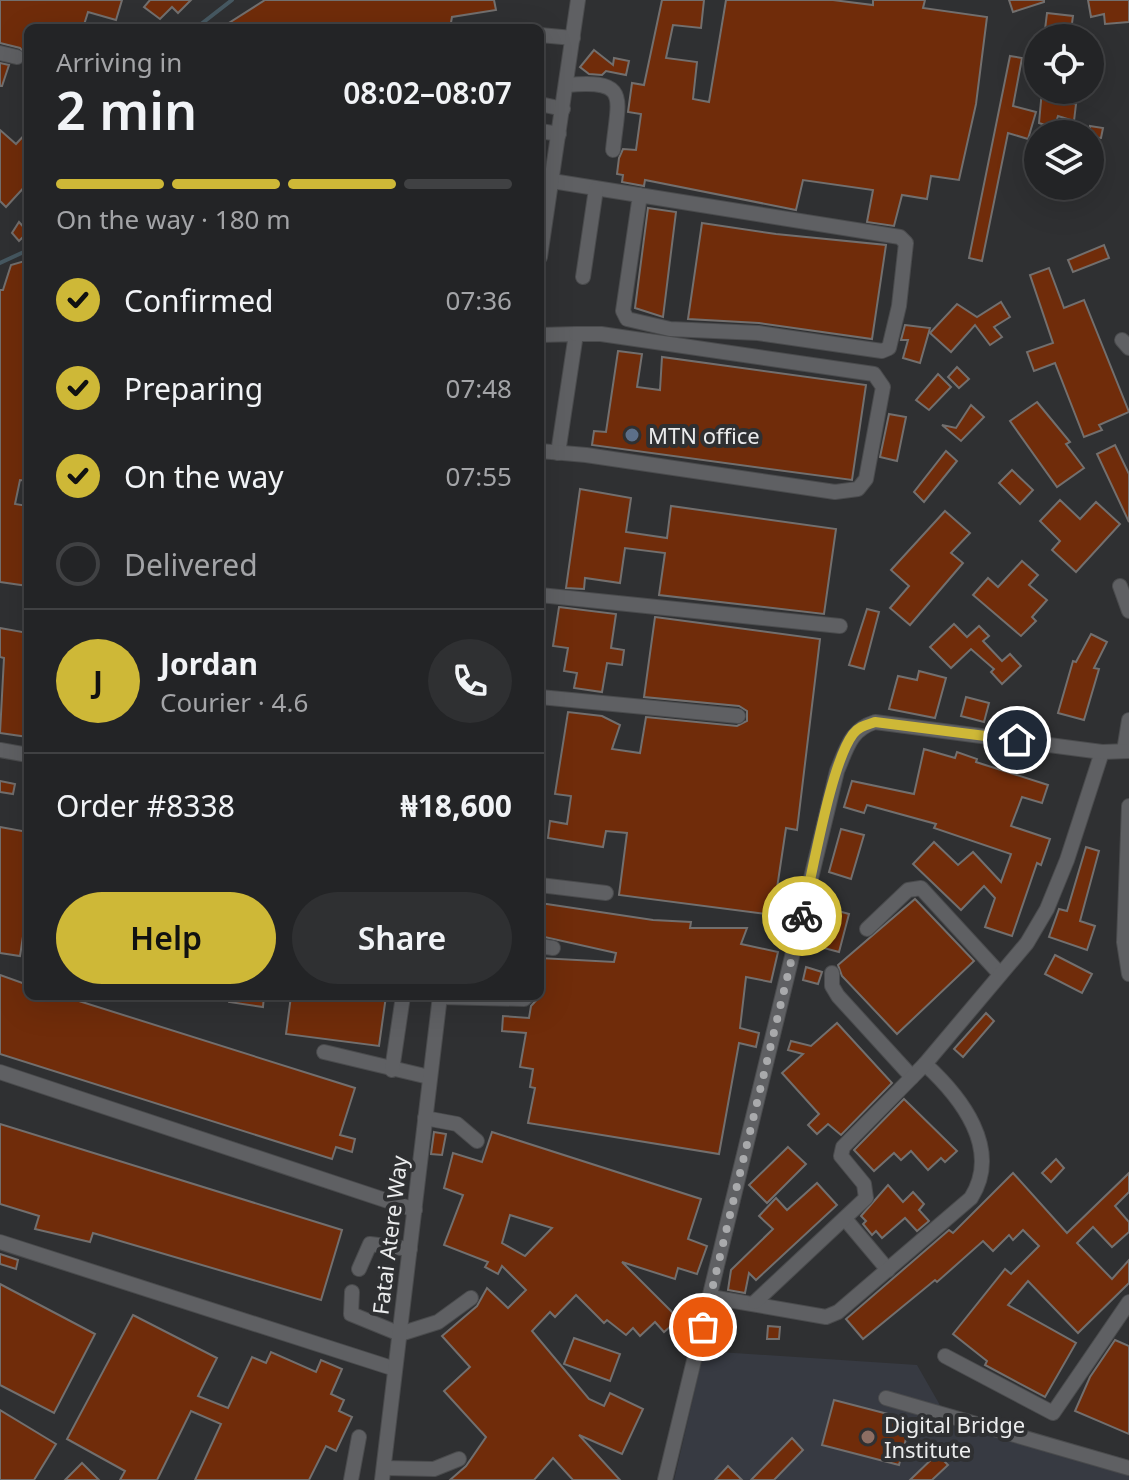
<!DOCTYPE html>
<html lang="en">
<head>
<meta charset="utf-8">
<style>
	body { margin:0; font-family:"Noto Sans",sans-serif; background:#2f3032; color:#f1f3f6; height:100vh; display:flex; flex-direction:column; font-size:30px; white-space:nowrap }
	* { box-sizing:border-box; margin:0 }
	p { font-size:26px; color:#a3a4a7 }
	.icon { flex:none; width:44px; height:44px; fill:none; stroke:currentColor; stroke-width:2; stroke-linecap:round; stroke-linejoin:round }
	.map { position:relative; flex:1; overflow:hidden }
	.panel { position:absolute; left:24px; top:24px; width:520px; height:976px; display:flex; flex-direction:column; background:#232426; border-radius:12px; box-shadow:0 8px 32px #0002,0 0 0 2px #404143 }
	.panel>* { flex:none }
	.buttons { position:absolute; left:1024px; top:24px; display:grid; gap:16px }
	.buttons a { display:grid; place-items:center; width:80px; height:80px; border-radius:50%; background:#232426; box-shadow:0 8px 32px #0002,0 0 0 2px #404143; font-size:40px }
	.pin { position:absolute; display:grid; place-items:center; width:68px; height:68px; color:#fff; margin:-34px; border:4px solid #fff; border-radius:50%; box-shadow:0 2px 8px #0007 }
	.courier { position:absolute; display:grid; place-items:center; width:80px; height:80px; margin:-40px; border:6px solid #ceb837; border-radius:50%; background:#fff; color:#222; box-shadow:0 2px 10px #0007 }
	.overview em { font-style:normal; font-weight:600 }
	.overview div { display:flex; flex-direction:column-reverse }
	.overview { display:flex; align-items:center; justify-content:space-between; height:136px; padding:0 32px }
	h1 { font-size:52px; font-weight:600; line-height:60px }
	.bar { display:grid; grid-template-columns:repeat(4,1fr); gap:12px 8px; align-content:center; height:96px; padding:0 32px }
	.bar i { height:10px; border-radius:6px; background:#404143 }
	.bar .current { background:#ceb837 }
	.bar p { grid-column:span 4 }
	.line { display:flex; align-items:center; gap:20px; padding:0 32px; border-top:2px solid #404143 }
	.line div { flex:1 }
	.round { display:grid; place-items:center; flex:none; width:84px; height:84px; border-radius:42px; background:#2f3032 }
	ol { padding:0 32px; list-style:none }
	li { display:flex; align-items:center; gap:24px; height:88px }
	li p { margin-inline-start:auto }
	li .icon { padding:8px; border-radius:50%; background:#ceb837; color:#111; stroke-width:4 }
	li:last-child { color:#a3a4a7 }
	li i { width:44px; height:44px; border:4px solid #404143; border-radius:50% }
	.action { display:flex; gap:16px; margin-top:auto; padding:16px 32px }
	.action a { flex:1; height:92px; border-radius:48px; background:#ceb837; color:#111; font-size:32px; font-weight:600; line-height:92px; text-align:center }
	.action a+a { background:#2f3032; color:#f1f3f6 }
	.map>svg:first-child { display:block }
	.built { fill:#373a42 }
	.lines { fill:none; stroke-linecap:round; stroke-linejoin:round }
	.stream { stroke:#465861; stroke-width:4 }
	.building { fill:#702c0a; stroke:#726f6e; stroke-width:2; fill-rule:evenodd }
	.minor-casing { stroke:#4a4b4d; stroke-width:16 }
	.minor { stroke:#5f6063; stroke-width:14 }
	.done { stroke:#a9aaac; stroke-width:8; stroke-dasharray:0 14.4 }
	.route { stroke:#ceb837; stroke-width:10 }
	.service-dot { fill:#5c6f8a; stroke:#2f3032; stroke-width:3 }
	.education-dot { fill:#8d6e63; stroke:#2f3032; stroke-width:3 }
	.labels { text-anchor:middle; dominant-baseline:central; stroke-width:8; stroke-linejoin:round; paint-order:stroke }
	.poi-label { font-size:22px; fill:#ebeced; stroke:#2f3032; text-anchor:start }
	.street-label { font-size:22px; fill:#ebeced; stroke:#2f3032 }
</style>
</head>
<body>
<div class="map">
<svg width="1129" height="1480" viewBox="0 0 1129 1480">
	<rect width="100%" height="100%" fill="#2f3032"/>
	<polygon class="built" points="704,1351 917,1365 941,1407 1129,1460 1129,1480 674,1480"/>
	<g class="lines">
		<g class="stream">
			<polyline points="196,28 232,0"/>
			<polyline points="0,263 28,250"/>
		</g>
	</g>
	<g class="building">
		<polygon points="0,0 122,0 116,20 88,12 83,28 28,28 28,58 20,48 0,43"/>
		<polygon points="150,0 191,0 178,13 172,7 160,19 144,7"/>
		<polygon points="265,0 494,0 496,10 452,17 450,28 221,28"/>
		<polygon points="662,0 704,0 701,28 673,25 666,58 697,62 693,99 709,102 726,0 833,0 873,5 873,0 925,0 923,8 987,17 976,104 959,180 931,176 927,199 902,195 894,226 867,222 873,190 803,180 796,210 645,180 644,186 622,182 623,175 617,174 619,158 623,149 636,150 641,114 628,112 632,83 644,85"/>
		<polygon points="1009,0 1044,0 1044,2 1013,12"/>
		<polygon points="1088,0 1129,0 1129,22 1105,24 1104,14 1091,17"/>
		<polygon points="1047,13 1073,16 1070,38 1044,38"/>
		<polygon points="594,50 613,65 614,58 629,61 626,75 606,71 602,75 589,74 580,67"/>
		<polygon points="1010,56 1022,58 1013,106 1036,112 1028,139 1008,133 982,261 969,258"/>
		<polygon points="0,63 9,65 2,86 0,86"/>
		<polygon points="1042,90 1062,90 1061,100 1076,104 1074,121 1058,116 1054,128 1039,123"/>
		<polygon points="1090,126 1103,128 1101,138 1090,137"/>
		<polygon points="0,130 16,144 28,131 28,183 6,207 0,201"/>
		<polygon points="648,208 676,212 663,317 635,308"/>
		<polygon points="19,222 28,232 19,241 12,233"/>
		<polygon points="702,223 776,234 886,245 872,339 759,323 688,319"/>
		<polygon points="1104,245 1109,258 1073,272 1068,260"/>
		<polygon points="28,260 28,481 20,480 15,504 28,506 28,586 0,582 0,290 3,290 11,265"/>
		<polygon points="1049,268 1064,308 1084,300 1129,412 1099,425 1102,430 1084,437 1055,363 1034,371 1027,352 1053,343 1030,275"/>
		<polygon points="1001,302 1010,317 994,327 1002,337 990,345 975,325 951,352 930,333 957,304 977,317"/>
		<polygon points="905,325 930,328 920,363 903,358 908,340 901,340"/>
		<polygon points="618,351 642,354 637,387 660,390 662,357 866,385 852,480 592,445 594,431 606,432"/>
		<polygon points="957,367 969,379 959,388 948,377"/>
		<polygon points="938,374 951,387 929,410 916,400"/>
		<polygon points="1037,402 1070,442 1066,444 1084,468 1057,487 1010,421"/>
		<polygon points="971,405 984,417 961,441 942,425 956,428"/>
		<polygon points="889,414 906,417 897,461 880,457"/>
		<polygon points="1115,445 1129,474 1129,522 1097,454"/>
		<polygon points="946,451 957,461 924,502 914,492"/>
		<polygon points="1012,470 1033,490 1020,504 999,483"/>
		<polygon points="580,489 631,498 626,532 667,538 671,506 836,529 824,614 659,595 665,553 625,548 620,583 585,578 584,589 566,588"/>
		<polygon points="1060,500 1080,519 1096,502 1120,524 1076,572 1052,550 1060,541 1040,521"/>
		<polygon points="945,511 970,533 951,553 963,563 910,625 890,608 909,586 891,570"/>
		<polygon points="1022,561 1038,575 1029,585 1047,600 1032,617 1036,621 1021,636 973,595 988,578 998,587"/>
		<polygon points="559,607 616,614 611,648 624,650 622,665 607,663 602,692 574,688 577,673 564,671 568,648 553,646"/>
		<polygon points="867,609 879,612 864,669 849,665"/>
		<polygon points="655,617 820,639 797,830 786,828 773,915 619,895 627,833 606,831 603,847 548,838 550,821 567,824 571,796 555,794 568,712 602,716 620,725 612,749 640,753 646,717 737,726 747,721 747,711 739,706 644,697"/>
		<polygon points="954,624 967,637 979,626 989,636 983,641 1002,661 1010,654 1021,666 1002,684 991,672 994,669 971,649 951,668 930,647"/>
		<polygon points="0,628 28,633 28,737 0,733 4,658 0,657"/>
		<polygon points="1091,634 1107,642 1094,668 1099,669 1084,720 1058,713 1073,661 1076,662"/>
		<polygon points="919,671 946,678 935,718 889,709 898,676 917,680"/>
		<polygon points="966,697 989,703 984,722 961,716"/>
		<polygon points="924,749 955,758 957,752 977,759 976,762 1048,785 1042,803 1022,797 1011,826 1050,839 1041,865 1037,863 1012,936 985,927 995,898 984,886 961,910 913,864 934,842 958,865 973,852 1001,882 1011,854 934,828 936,824 867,805 864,813 844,807 852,781 914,794"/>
		<polygon points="0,781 15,784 13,794 0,792"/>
		<polygon points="0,827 28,832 28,904 20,956 0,953"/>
		<polygon points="841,829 864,835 851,879 829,872"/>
		<polygon points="1086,847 1099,851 1080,921 1095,926 1087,950 1049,937 1059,909 1067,911"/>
		<polygon points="915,899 974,961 897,1034 842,976 838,965"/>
		<polygon points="540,903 653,920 691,922 690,928 747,928 741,944 778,952 771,982 746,977 740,1028 759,1033 756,1047 739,1043 719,1154 528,1123 535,1088 530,1087 533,1069 520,1067 526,1033 502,1031 503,1016 529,1018 531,1006 540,996 540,958 614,962 616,953 540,936"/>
		<polygon points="820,906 849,914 839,952 809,944"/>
		<polygon points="1055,955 1092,974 1082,993 1045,974"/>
		<polygon points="806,967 822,972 818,984 803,980"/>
		<polygon points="0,975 28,985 28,996 63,996 355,1088 340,1135 355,1139 352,1152 336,1147 332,1159 0,1054"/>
		<polygon points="229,996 264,996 263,1007 229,1002"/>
		<polygon points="291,996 386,996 379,1046 286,1034"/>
		<polygon points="986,1013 994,1021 963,1057 954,1049"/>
		<polygon points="837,1023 892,1083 841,1135 828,1124 817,1134 808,1125 819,1114 782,1073 803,1054 788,1050 791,1041 811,1046"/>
		<polygon points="904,1099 957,1151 945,1162 941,1158 928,1170 911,1151 901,1160 894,1153 874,1171 854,1150"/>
		<polygon points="0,1124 342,1230 321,1300 93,1233 90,1242 35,1229 39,1216 0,1204"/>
		<polygon points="434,1132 446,1134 442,1155 431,1154"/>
		<path d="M492,1132L701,1199L688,1239L707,1246L697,1274L678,1268L675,1279L622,1262L679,1319L664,1332L655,1322L640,1336L633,1328L626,1335L607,1320L604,1323L576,1295L555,1317L550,1312L532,1331L589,1399L604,1406L610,1393L643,1409L622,1454L579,1435L620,1480H573L553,1458L534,1480H450L466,1466L486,1437L444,1391L470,1367L442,1336L477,1306L487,1288L508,1308L526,1290L502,1266L498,1274L485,1267L488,1262L444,1245L463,1195L444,1188L453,1153L482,1162ZM510,1215L552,1228L525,1256L502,1243Z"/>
		<polygon points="788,1147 806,1164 767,1203 749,1185"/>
		<polygon points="1056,1159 1064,1168 1051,1182 1042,1173"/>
		<polygon points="1013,1173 1067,1233 1129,1173 1129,1192 1115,1206 1129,1222 1129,1232 1112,1247 1093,1227 1077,1243 1112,1279 1129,1260 1129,1283 1078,1333 1028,1281 1008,1305 1076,1343 1045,1397 985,1365 987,1361 953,1334 1005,1269 1011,1274 1039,1246 1023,1230 1013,1240 1009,1235 993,1251 983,1241 937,1282 935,1280 863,1339 846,1319 949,1230 953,1233"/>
		<polygon points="817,1183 837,1205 756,1280 749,1273 745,1293 728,1290 731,1270 773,1229 759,1216 776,1198 787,1210"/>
		<polygon points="888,1185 903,1202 913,1192 924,1204 919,1210 929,1221 917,1231 905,1218 882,1238 876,1231 872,1235 863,1224 866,1221 861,1216"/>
		<polygon points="0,1254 18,1260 16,1269 0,1264"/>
		<polygon points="0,1284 95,1334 54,1413 0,1385"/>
		<polygon points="133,1315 217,1358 198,1396 228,1408 252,1357 266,1363 271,1352 316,1372 321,1360 342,1369 331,1394 344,1400 339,1411 352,1417 336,1451 326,1446 309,1480 195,1480 221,1424 191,1411 157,1480 120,1480 125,1471 67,1439"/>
		<polygon points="768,1326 780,1327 779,1339 767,1339"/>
		<polygon points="574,1338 620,1354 610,1381 564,1364"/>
		<polygon points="1115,1340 1129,1346 1129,1434 1075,1411 1090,1377"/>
		<polygon points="834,1400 911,1420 899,1465 822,1445"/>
		<polygon points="0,1410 56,1444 34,1480 0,1480"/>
		<polygon points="792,1438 803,1450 774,1480 751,1480"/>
		<polygon points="937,1454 948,1465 932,1480 910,1480"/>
		<polygon points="82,1463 99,1480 65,1480"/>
		<polygon points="728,1466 742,1480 715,1480"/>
	</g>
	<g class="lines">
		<g class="minor-casing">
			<g id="minor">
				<polyline points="540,35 573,38"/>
				<polyline points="0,53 17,57"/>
				<path d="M567,85C631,79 618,98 613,150"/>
				<polyline points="540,104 563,109"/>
				<polyline points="540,131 559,134"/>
				<polyline points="552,181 900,237 906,243 899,306 889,348 882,351 758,333 670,329 627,319 623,311 640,195"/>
				<polyline points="540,257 578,0"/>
				<polyline points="583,277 596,189"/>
				<polyline points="540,335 576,334 558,453"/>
				<polyline points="1122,340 1129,348"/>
				<polyline points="540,451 586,455 835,492 858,489 866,479 883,387 874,374 601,334 576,334"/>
				<polyline points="1120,586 1129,611"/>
				<polyline points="540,595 840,626"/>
				<polyline points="540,697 738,716"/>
				<polyline points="0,750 28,755"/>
				<polyline points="1124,751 1129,720"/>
				<polyline points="1129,806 1124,942 1129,974"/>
				<polyline points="540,885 606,893"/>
				<polyline points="867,929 908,890 921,888 1000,974"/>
				<polyline points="540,946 553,948"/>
				<polyline points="832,973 832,986 838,996 912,1077"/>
				<polyline points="440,997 524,999 527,996"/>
				<polyline points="324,1052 429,1077"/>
				<polyline points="392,1070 403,996"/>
				<polyline points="0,1072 415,1210"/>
				<polyline points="425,1118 457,1124 477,1141"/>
				<polyline points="846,1220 888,1270"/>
				<polyline points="0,1242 395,1369"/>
				<polyline points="359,1269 370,1244 410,1249"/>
				<polyline points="352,1292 351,1314 400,1334 438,1322 471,1298"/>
				<path d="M711,1297L826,1317L838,1312L971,1198C1002,1149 961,1097 925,1064"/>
				<polyline points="755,1302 866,1198 864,1184 841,1156 843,1147 925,1064 1027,943 1047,909 1067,860 1102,752"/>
				<polyline points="945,1356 1053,1413 1129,1302"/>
				<polyline points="886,1398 1129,1468"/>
				<polyline points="384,1468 434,1469 459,1459"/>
				<polyline points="351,1480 359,1437"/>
				<polyline points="382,1480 440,996"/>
				<path d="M665,1480L837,771C847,748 850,730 875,722L1102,752L1129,751"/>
			</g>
		</g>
		<use href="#minor" class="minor"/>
	</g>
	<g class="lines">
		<polyline class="done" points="703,1327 802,916"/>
		<path class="route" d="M802,916C813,873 830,765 853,734C859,726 867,725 875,722L1017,740"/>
	</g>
	<circle class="service-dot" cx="632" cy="435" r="8"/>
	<circle class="education-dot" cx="868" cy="1437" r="8"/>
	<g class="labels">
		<g class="poi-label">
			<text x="648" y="435">MTN office</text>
			<text x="884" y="1424">Digital Bridge<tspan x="884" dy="25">Institute</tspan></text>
		</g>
		<g class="street-label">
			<text transform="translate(389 1235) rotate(-83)">Fatai Atere Way</text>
		</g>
	</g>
</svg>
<div class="buttons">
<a><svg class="icon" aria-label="locate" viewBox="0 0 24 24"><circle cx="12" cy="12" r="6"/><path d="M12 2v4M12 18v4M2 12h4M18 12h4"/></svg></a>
<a><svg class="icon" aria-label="layers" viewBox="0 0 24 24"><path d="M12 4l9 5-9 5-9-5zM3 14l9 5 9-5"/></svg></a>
</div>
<div class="pin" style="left:703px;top:1327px;background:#ea580c"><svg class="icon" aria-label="bag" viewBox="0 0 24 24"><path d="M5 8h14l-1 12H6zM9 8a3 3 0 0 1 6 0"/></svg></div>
<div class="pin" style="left:1017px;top:740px;background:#1f2937"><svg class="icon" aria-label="home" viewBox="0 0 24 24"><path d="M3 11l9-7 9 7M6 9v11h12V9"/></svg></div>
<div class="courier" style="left:802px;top:916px"><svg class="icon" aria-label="bike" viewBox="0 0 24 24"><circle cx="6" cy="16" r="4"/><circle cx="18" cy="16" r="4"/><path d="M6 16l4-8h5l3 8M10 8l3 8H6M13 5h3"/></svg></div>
<section class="panel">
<div class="overview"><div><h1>2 min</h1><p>Arriving in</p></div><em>08:02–08:07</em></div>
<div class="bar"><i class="current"></i><i class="current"></i><i class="current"></i><i></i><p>On the way · 180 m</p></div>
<ol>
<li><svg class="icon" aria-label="check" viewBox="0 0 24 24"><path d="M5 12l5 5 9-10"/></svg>Confirmed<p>07:36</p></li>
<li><svg class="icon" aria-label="check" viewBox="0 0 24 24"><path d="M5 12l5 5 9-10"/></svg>Preparing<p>07:48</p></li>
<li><svg class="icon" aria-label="check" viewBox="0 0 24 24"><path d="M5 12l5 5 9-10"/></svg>On the way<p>07:55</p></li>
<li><i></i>Delivered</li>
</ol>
<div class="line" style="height:144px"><b class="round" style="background:#ceb837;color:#111">J</b><div><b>Jordan</b><p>Courier · 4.6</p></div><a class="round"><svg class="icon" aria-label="phone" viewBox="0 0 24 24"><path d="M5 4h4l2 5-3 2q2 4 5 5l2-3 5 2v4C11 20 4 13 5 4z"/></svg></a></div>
<div class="line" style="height:104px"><div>Order #8338</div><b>₦18,600</b></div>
<div class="action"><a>Help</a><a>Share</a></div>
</section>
</div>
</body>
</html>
